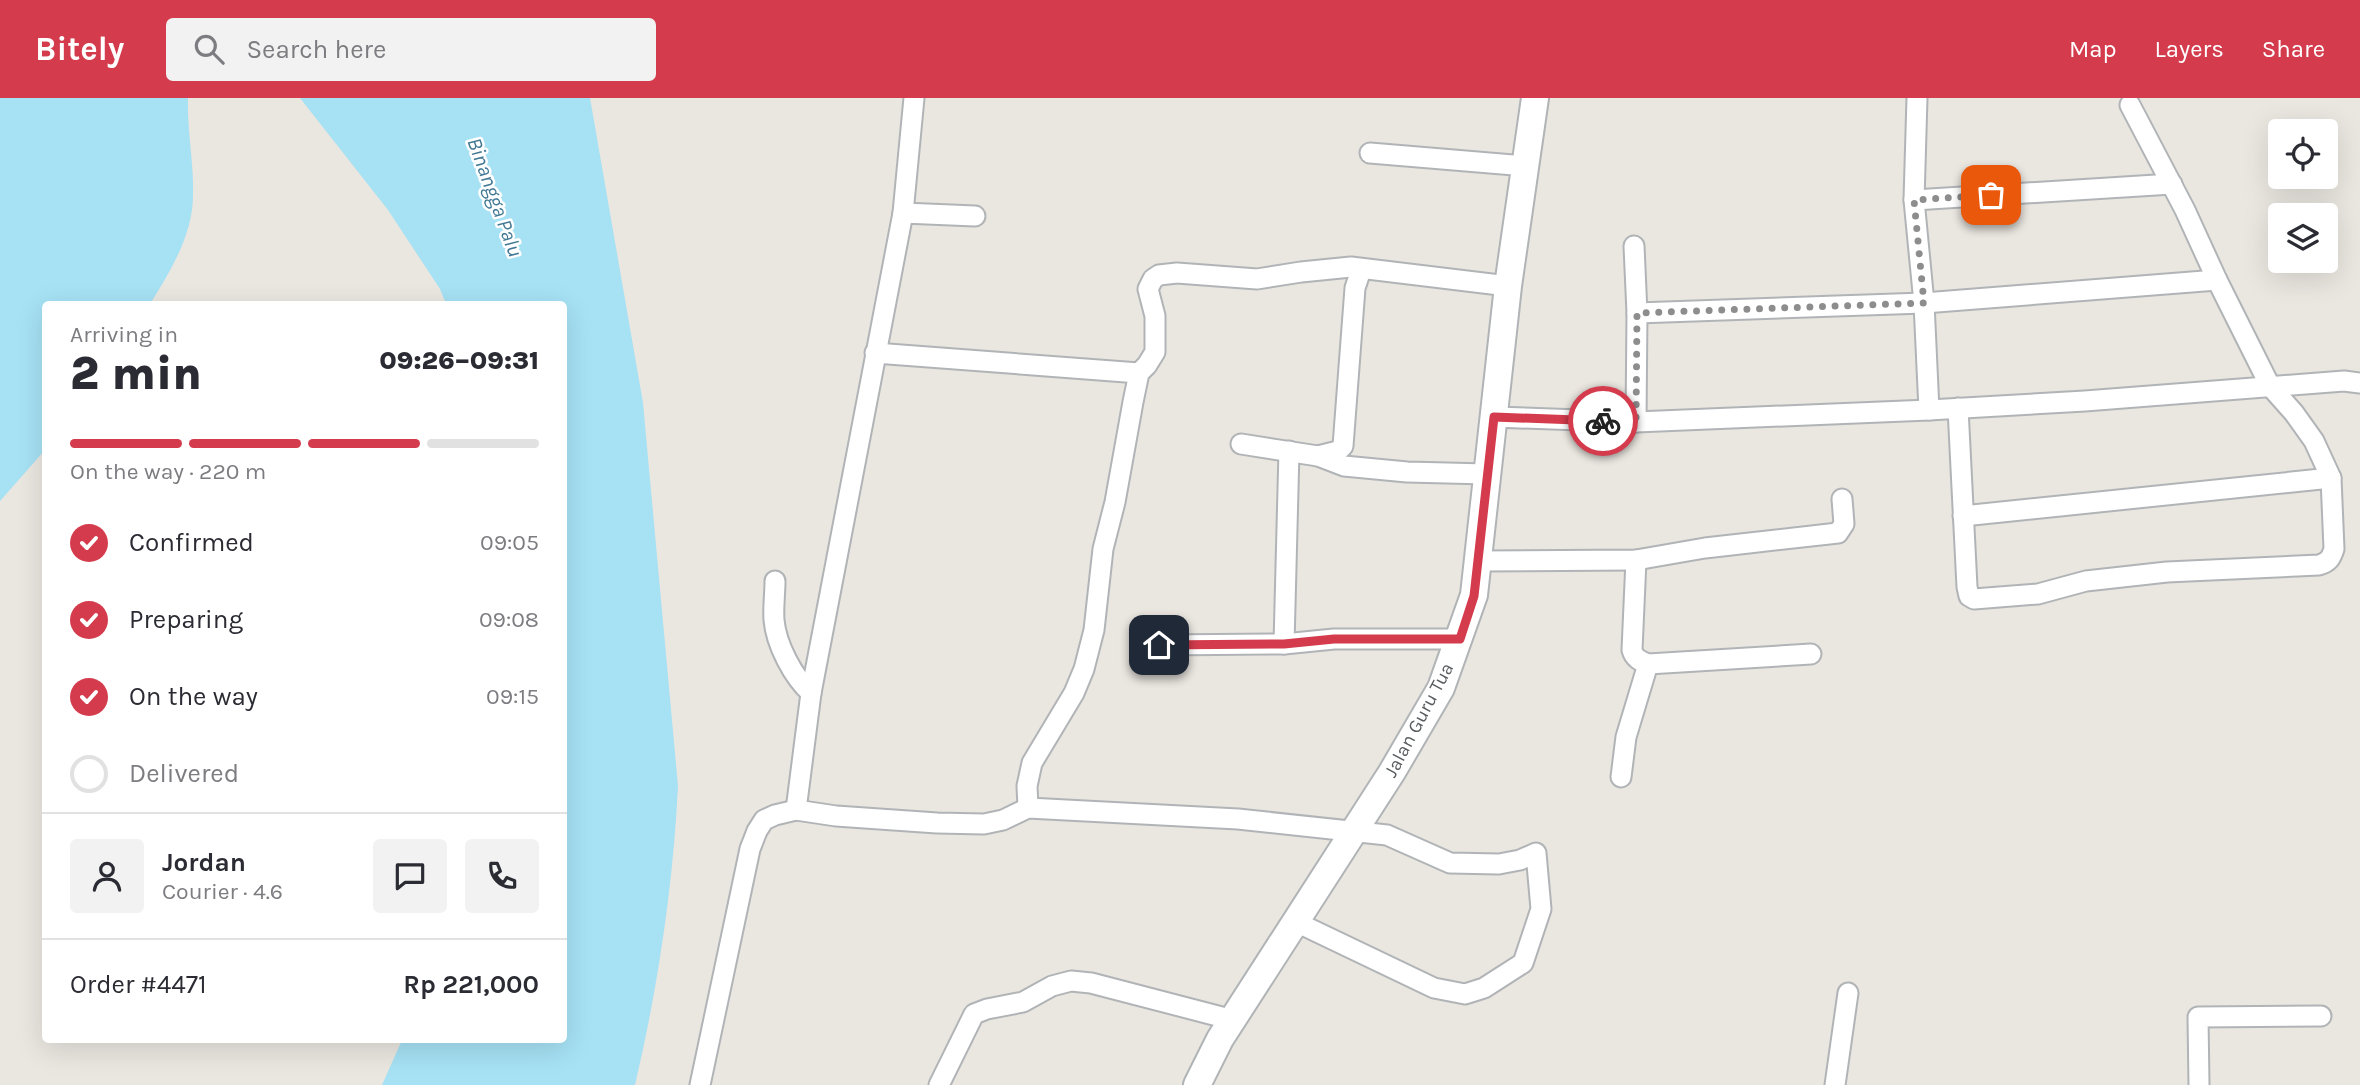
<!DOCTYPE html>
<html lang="en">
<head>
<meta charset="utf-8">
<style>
	body { margin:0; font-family:Karla,sans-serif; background:#f2f2f3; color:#2b2b33; height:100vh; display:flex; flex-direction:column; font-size:26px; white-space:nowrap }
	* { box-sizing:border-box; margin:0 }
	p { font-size:23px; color:#7c7c81 }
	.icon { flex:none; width:38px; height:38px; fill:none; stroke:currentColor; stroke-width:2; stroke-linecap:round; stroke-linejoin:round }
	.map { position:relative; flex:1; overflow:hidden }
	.drawer { position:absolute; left:42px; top:203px; width:525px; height:742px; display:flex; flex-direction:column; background:#fff; border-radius:7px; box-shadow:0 7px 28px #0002 }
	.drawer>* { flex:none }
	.buttons { position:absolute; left:2268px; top:21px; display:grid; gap:14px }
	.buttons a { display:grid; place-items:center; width:70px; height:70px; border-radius:7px; background:#fff; box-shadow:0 7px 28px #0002; font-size:35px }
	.pin { position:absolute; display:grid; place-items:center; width:60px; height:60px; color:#fff; margin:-30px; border-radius:14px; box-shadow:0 4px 10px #0006 }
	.courier { position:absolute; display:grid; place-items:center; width:70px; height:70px; margin:-35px; border:5px solid #d43c4d; border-radius:50%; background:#fff; color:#222; box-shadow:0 2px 9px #0007 }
	.summary em { font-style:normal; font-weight:800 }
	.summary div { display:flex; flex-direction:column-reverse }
	.summary { display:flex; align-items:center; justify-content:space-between; height:119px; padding:0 28px }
	h1 { font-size:46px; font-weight:800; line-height:52px }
	.bar { display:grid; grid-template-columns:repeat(4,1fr); gap:10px 7px; align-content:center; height:84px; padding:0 28px }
	.bar i { height:9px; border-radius:5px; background:#e1e1e2 }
	.bar .current { background:#d43c4d }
	.bar p { grid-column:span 4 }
	.line { display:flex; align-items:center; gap:18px; padding:0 28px; border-top:2px solid #e1e1e2 }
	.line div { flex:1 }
	.round { display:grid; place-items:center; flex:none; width:74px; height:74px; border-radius:7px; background:#f2f2f3 }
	ol { padding:0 28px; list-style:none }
	li { display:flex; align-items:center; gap:21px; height:77px }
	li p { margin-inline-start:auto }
	li .icon { padding:7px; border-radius:50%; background:#d43c4d; color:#fff; stroke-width:4 }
	li:last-child { color:#7c7c81 }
	li i { width:38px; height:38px; border:4px solid #e1e1e2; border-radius:50% }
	header { display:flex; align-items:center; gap:42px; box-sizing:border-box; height:98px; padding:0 35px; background:#d43c4d; color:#fff }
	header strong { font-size:33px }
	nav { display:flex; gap:38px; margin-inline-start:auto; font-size:24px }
	.search { width:490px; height:63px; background:#f2f2f3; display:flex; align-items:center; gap:18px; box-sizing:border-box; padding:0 24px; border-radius:7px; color:#7c7c81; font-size:26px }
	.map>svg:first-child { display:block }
	.water { fill:#a6e1f4 }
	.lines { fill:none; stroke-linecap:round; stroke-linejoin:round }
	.minor-casing { stroke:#b1b4b7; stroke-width:23 }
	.secondary-casing { stroke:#b0b4b6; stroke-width:30 }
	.minor { stroke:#fff; stroke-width:19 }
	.secondary { stroke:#fff; stroke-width:26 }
	.done { stroke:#8c8d8c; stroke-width:7; stroke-dasharray:0 12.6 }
	.route { stroke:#d43c4d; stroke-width:9 }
	.labels { text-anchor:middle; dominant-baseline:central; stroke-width:5; stroke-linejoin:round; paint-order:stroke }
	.street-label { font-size:19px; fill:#595d5f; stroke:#fff }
	.water-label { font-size:21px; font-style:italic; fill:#417893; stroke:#fff }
</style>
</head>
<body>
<header>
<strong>Bitely</strong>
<div class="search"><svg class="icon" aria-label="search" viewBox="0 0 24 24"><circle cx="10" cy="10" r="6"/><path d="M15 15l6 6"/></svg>Search here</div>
<nav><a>Map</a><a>Layers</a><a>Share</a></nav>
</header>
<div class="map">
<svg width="2360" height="987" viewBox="0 0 2360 987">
	<rect width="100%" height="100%" fill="#eae6e0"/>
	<g class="water">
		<path d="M0,0H188C187,34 194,65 193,97C193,137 170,174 150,206H46L45,352L0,403Z"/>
		<path d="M300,0H590L643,305L678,688C673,788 658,889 635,987H382L402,942H564V206H446L440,191L388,112Z"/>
	</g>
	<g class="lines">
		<g class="minor-casing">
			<g id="minor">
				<polyline points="1917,0 1914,102 1924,205 1929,312"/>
				<polyline points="1370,55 1526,68"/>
				<polyline points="1914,102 2172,86"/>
				<polyline points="903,115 914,0"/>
				<polyline points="1634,148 1637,215 1636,324"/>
				<polyline points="1637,215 1924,205 2217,182"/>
				<polyline points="875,255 1139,275"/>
				<path d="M1958,310L1967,489L1969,498L1974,501L2038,496L2086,483L2167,474L2319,467C2329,464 2331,460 2334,451L2331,380L2314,343L2294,315L2270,288L2217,182L2185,112L2130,7"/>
				<polyline points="1494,319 1636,324 1929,312 2085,303 2344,283 2360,285"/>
				<polyline points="1241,346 1318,358 1344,368 1407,374 1487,376"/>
				<polyline points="1318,358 1338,353 1343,348 1355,190 1361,172"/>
				<polyline points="1963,418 2331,380"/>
				<path d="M1636,462L1632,552C1634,560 1640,563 1648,566L1811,556"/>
				<polyline points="1478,463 1636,462 1705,450 1838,435 1844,426 1842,401"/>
				<path d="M775,483C775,496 773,509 774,522C776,546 793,579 811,595L796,712"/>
				<polyline points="1284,546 1289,353"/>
				<polyline points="1159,547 1284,546 1334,541 1460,541"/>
				<polyline points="811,595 903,115 975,118"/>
				<polyline points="1621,679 1626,639 1648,566"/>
				<polyline points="1028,710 1027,688 1032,665 1074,595 1084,571 1094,532 1103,451 1115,404 1133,304 1139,275 1147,267 1155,254 1155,218 1148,191 1153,181 1159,177 1177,175 1257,181 1301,174 1351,169 1508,188"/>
				<polyline points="700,987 750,751 757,733 764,722 775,717 796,712 836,718 937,725 984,726 1003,722 1028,710 1238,721 1387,737 1450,765 1499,766 1520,762 1536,755 1541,811 1523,865 1484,890 1465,896 1434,890 1296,824"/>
				<polyline points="939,987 974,916 987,911 1023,904 1052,888 1071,883 1091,885 1233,922"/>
				<polyline points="1835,987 1848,895"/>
				<polyline points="2199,987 2198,919 2321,918"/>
			</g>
		</g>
		<g class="secondary-casing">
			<polyline id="secondary" points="1197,987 1220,941 1392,674 1441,590 1474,497 1508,188 1535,0"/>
		</g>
		<use href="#minor" class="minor"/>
		<use href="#secondary" class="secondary"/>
	</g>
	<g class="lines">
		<polyline class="done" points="1603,323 1636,324 1637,215 1924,205 1914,102 1991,97"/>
		<polyline class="route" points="1159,547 1284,546 1334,541 1460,541 1474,498 1494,319 1603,323"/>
	</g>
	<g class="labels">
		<g class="street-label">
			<text transform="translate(1419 622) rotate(-62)">Jalan Guru Tua</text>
		</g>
		<g class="water-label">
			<text transform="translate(495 99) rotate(70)">Binangga Palu</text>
		</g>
	</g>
</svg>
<div class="buttons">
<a><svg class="icon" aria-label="locate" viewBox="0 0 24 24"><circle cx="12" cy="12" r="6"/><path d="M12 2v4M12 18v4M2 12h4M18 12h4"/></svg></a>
<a><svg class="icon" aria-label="layers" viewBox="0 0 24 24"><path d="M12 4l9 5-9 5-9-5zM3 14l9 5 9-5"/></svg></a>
</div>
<div class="pin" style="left:1991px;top:97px;background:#ea580c"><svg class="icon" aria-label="bag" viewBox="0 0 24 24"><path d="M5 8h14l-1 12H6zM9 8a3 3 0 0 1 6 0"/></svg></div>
<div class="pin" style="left:1159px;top:547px;background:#1f2937"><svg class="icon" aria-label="home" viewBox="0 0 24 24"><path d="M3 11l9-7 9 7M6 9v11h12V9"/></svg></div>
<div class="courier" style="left:1603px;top:323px"><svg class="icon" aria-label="bike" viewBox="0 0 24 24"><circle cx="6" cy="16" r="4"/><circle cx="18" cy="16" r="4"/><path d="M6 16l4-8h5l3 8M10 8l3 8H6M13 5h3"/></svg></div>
<section class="drawer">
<div class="summary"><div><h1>2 min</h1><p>Arriving in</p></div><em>09:26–09:31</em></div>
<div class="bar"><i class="current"></i><i class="current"></i><i class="current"></i><i></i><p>On the way · 220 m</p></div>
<ol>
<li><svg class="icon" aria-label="check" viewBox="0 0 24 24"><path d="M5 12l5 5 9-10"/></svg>Confirmed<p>09:05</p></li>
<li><svg class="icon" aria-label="check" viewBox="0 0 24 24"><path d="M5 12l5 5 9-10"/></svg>Preparing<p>09:08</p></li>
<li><svg class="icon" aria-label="check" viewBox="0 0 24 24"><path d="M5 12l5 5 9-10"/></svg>On the way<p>09:15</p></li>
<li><i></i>Delivered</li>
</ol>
<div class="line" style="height:126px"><a class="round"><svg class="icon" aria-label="person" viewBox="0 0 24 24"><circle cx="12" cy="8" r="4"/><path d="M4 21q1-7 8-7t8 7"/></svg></a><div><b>Jordan</b><p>Courier · 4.6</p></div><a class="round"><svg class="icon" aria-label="chat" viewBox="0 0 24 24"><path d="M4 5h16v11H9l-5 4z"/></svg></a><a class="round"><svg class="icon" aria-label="phone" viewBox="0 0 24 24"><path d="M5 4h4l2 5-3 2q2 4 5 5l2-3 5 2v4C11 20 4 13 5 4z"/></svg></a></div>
<div class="line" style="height:91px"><div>Order #4471</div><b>Rp 221,000</b></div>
</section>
</div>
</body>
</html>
